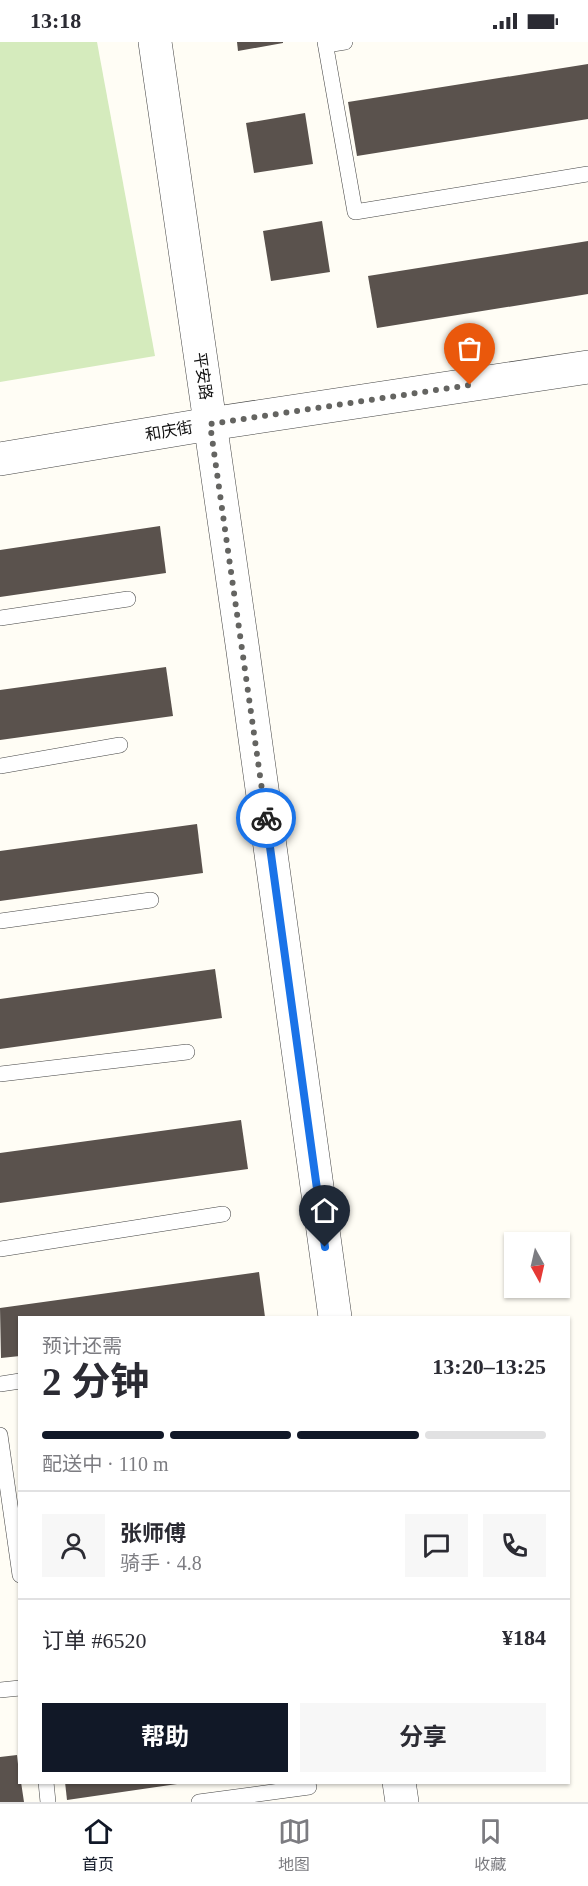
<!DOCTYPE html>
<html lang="zh">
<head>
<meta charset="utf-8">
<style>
	body { margin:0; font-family:"Times New Roman","Noto Sans SC",serif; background:#f7f7f7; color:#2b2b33; height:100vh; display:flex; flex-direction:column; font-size:22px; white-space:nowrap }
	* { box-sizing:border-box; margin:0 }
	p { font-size:20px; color:#7c7c81 }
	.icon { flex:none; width:33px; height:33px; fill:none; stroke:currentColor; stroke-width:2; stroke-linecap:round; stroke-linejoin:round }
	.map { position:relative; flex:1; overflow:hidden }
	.sheet { position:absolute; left:18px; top:1274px; width:552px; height:468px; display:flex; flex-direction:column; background:#fff; border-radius:0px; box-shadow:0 2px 4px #0004 }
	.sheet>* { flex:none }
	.needle { width:39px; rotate:172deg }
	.tools { position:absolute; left:504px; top:1190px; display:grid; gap:12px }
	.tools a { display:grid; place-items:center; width:66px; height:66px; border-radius:0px; background:#fff; box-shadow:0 2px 4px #0004; font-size:30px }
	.pin { position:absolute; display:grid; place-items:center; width:51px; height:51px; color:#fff; margin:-62px -26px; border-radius:50% 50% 50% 0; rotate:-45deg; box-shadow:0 0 6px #0007 }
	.pin .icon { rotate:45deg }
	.courier { position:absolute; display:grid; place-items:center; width:60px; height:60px; margin:-30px; border:4px solid #1a73e8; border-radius:50%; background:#fff; color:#222; box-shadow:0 2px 8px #0007 }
	.headline em { font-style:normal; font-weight:700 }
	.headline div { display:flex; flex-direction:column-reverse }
	.headline { display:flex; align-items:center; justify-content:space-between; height:102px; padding:0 24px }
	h1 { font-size:39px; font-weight:700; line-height:45px }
	.bar { display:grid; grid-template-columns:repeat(4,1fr); gap:9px 6px; align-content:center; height:72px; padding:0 24px }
	.bar i { height:8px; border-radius:4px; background:#e1e1e2 }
	.bar .active { background:#111827 }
	.bar p { grid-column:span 4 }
	.line { display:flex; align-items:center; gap:15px; padding:0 24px; border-top:2px solid #e1e1e2 }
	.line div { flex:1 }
	.round { display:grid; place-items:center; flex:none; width:63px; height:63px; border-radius:0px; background:#f7f7f7 }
	.primary-button { display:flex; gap:12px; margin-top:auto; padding:12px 24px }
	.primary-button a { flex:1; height:69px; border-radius:0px; background:#111827; color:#fff; font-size:24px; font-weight:700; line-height:69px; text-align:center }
	.primary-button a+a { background:#f7f7f7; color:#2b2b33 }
	.status { display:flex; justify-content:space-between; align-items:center; height:42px; padding:0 30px; background:#fff; direction:ltr }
	.status svg { height:16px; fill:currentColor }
	.tab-bar { display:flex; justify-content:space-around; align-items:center; height:84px; border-top:2px solid #e1e1e2; background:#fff; font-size:16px; color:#7c7c81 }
	.tab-bar a { display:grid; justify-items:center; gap:3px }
	.tab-bar .active { color:#111827 }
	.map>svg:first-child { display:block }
	.green { fill:#d5ebbd }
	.building { fill:#5a524d }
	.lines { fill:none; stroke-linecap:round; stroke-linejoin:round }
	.service-casing { stroke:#444; stroke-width:16 }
	.tertiary-casing { stroke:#444; stroke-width:34 }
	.service { stroke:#fff; stroke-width:15 }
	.tertiary { stroke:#fff; stroke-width:33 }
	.done { stroke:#646461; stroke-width:6; stroke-dasharray:0 10.8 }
	.route { stroke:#1a73e8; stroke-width:8 }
	.labels { text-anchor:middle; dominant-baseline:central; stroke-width:6; stroke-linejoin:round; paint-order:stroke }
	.street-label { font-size:16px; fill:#111; stroke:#fff }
</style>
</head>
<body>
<div class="status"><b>13:18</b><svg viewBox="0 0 49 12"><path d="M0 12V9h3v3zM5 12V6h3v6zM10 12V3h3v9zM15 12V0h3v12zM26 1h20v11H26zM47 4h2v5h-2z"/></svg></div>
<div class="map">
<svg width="588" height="1760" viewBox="0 0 588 1760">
	<rect width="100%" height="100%" fill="#fffdf5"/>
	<polygon class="green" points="0,0 97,0 155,314 0,340"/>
	<g class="building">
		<polygon points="237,0 283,0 283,1 238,9"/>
		<polygon points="588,22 588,77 357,114 348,60"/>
		<polygon points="305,71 313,122 254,131 246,81"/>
		<polygon points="322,179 330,230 271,239 263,189"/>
		<polygon points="588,199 588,252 377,286 368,234"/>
		<polygon points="160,484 166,531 0,555 0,508"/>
		<polygon points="166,625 173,674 0,698 0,648"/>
		<polygon points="197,782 203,831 0,859 0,809"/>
		<polygon points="215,927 222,976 0,1007 0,957"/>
		<polygon points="241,1078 248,1127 0,1161 0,1111"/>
		<polygon points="259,1230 265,1275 20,1275 20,1314 1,1316 0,1266"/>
		<polygon points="17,1713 20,1740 21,1740 24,1760 0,1760 0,1715"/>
		<polygon points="65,1740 184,1740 184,1741 67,1758"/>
	</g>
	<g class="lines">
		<g class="service-casing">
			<g id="service">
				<polyline points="325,0 355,170 588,132"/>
				<polyline points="326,3 345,0"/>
				<polyline points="0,576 128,557"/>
				<polyline points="0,724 120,703"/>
				<polyline points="0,879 151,858"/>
				<polyline points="0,1032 187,1010"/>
				<polyline points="0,1207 223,1172"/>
				<polyline points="0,1342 20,1339"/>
				<polyline points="0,1393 20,1533"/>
				<polyline points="0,1648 20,1646"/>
				<polyline points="46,1740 48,1760"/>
				<polyline points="199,1760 309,1745"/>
			</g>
		</g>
		<g class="tertiary-casing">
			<g id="tertiary">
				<polyline points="155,0 242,602 335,1275"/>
				<polyline points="0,417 210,382 588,325"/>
				<polyline points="399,1740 402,1760"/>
			</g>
		</g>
		<use href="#service" class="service"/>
		<use href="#tertiary" class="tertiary"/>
	</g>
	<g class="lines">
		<polyline class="done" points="266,776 210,382 470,343"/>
		<polyline class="route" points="266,776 325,1205"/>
	</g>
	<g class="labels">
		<g class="street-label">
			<text transform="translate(203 334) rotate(82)">平安路</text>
			<text transform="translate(169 389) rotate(-10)">和庆街</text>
		</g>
	</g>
</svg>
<div class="tools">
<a><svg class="needle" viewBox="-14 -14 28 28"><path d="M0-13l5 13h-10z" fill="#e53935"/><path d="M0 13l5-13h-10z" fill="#7c7c81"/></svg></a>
</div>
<div class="pin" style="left:470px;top:343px;background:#ea580c"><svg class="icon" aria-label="bag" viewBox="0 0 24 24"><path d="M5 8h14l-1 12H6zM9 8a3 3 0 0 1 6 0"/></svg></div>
<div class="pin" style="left:325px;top:1205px;background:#1f2937"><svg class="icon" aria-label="home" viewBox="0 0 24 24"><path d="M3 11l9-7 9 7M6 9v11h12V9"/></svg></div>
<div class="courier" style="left:266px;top:776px"><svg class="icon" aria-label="bike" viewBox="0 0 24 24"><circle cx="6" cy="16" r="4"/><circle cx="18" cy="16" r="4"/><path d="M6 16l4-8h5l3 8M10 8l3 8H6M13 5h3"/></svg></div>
<section class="sheet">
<div class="headline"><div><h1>2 分钟</h1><p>预计还需</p></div><em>13:20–13:25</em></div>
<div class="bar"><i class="active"></i><i class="active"></i><i class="active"></i><i></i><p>配送中 · 110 m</p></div>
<div class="line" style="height:108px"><a class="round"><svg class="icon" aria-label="person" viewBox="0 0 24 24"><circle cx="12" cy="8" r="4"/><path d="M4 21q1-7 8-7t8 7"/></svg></a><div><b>张师傅</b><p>骑手 · 4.8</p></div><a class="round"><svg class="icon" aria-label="chat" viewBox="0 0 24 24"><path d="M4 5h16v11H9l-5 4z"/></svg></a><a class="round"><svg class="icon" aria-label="phone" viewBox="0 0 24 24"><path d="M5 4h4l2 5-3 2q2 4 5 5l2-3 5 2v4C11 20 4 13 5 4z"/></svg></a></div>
<div class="line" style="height:78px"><div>订单 #6520</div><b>¥184</b></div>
<div class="primary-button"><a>帮助</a><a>分享</a></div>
</section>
</div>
<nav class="tab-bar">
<a class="active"><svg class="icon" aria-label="home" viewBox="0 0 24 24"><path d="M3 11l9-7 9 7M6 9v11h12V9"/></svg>首页</a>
<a><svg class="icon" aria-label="map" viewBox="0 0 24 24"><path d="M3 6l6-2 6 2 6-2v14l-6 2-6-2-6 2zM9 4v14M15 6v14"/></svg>地图</a>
<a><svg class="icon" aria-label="saved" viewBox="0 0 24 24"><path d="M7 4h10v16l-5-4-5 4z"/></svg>收藏</a>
</nav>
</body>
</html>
